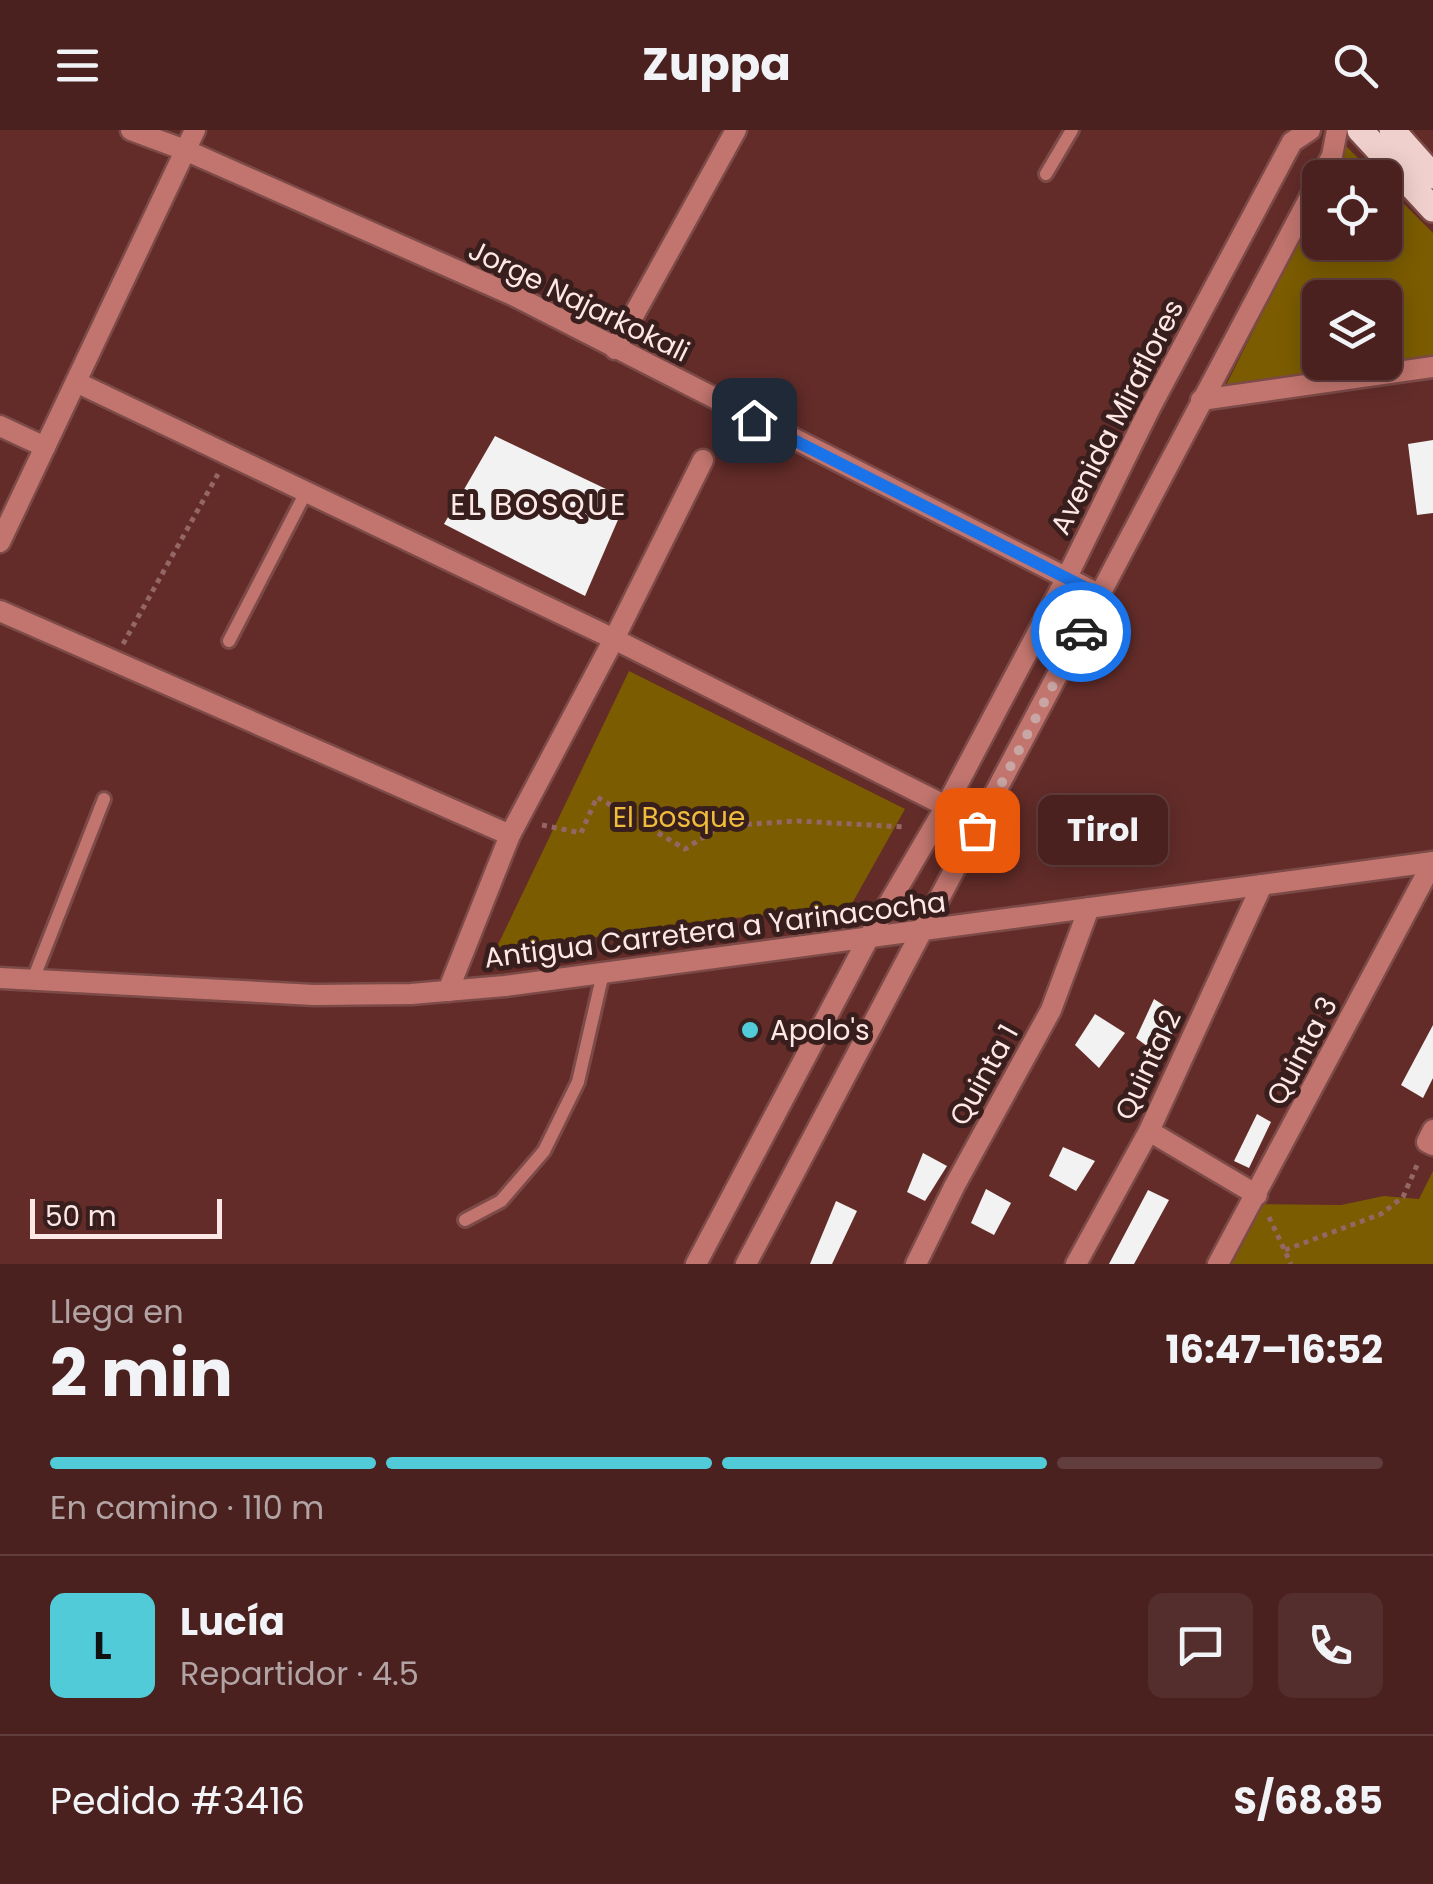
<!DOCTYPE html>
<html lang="es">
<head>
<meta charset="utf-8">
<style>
	body { margin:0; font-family:Poppins,sans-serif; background:#542e2c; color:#f1f3f6; height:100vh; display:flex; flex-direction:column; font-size:38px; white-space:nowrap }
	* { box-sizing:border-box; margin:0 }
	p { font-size:32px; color:#b2a3a4 }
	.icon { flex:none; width:55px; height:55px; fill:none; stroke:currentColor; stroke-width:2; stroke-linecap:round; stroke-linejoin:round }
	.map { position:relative; height:1134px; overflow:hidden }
	.sheet { display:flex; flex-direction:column; background:#4a211f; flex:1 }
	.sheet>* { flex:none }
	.fabs { position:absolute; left:1302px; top:30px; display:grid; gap:20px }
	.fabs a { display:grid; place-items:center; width:100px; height:100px; border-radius:15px; background:#4a211f; box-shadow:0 5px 25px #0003,0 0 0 2px #613e3d; font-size:50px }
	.scale { position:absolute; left:30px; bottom:25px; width:192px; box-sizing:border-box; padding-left:10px; border:5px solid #fee8e6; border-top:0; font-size:28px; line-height:35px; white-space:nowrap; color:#fee8e6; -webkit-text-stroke:8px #381e1c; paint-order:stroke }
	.pin { position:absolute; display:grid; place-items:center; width:85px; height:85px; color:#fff; margin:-42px; border-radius:20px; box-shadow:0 5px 15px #0006 }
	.courier { position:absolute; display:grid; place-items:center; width:100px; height:100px; margin:-50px; border:8px solid #1a73e8; border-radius:50%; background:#fff; color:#222; box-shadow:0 2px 12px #0007 }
	.bubble { position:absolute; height:70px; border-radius:15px; background:#4a211f; box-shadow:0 5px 25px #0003,0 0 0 2px #613e3d; font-size:32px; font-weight:700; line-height:70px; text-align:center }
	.headline em { font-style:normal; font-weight:700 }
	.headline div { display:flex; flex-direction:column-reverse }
	.headline { display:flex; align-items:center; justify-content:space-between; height:170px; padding:0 50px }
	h1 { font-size:65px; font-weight:700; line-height:75px }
	.bar { display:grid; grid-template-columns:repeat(4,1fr); gap:15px 10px; align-content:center; height:120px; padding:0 50px }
	.bar i { height:12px; border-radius:8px; background:#613e3d }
	.bar .current { background:#52cbd9 }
	.bar p { grid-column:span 4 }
	.line { display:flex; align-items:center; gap:25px; padding:0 50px; border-top:2px solid #613e3d }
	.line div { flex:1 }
	.round { display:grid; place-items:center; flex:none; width:105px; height:105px; border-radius:15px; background:#542e2c }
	header { display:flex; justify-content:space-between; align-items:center; height:130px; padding:0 50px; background:#4a211f; font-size:45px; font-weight:700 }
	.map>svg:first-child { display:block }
	.green { fill:#7b5c01; fill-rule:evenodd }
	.building { fill:#f2f2f2 }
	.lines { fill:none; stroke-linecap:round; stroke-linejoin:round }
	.service-casing { stroke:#7c4a47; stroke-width:18 }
	.minor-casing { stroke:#7c4a47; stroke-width:25 }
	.tertiary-casing { stroke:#7c4a47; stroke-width:25 }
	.primary-casing { stroke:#7c4a47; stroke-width:30 }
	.path { stroke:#946764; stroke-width:5; stroke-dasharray:5 5; stroke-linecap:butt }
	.service { stroke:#c1756e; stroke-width:12 }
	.minor { stroke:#c1756e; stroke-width:20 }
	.tertiary { stroke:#c1756e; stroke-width:20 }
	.primary { stroke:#f0d0cc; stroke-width:25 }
	.done { stroke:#c8a6a4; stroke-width:10; stroke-dasharray:0 18 }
	.route { stroke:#1a73e8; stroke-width:12 }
	.poi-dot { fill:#52cbd9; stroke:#381e1c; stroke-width:4 }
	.labels { text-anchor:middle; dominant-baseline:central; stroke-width:10; stroke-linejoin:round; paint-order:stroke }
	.street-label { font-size:28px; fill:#fee8e6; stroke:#381e1c }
	.park-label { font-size:28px; fill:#efbc3c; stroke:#381e1c }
	.poi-label { font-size:28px; fill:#fee8e6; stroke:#381e1c; text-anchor:start }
	.neighbourhood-label { font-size:30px; letter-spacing:2.5px; fill:#fee8e6; stroke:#381e1c }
</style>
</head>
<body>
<header><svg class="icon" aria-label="menu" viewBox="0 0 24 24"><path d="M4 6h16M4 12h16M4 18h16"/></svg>Zuppa<svg class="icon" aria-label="search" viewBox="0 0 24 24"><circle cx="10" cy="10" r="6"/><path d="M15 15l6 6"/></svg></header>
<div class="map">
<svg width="1433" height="1134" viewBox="0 0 1433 1134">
	<rect width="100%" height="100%" fill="#632c29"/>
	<g class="green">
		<polygon points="1346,16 1377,47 1331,48"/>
		<path d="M1385,55L1433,103V231L1223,261L1320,69V112H1385ZM1320,168H1385V232H1320Z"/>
		<polygon points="629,541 905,679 850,777 685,793 494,823"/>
		<polygon points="1433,1041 1433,1134 1217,1134 1251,1074 1341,1075 1384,1066 1419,1069"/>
	</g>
	<g class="building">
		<polygon points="495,306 627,369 585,466 444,394"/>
		<polygon points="1433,310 1433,383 1417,385 1408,314"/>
		<polygon points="1154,869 1180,886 1162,927 1136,908"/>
		<polygon points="1095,884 1125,903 1099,938 1075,915"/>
		<polygon points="1433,895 1433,948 1423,968 1401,955"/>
		<polygon points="1257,984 1271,992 1249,1038 1234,1031"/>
		<polygon points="1063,1017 1095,1031 1076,1061 1049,1046"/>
		<polygon points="923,1023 947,1036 925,1071 907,1062"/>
		<polygon points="986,1059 1011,1073 994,1105 971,1093"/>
		<polygon points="1148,1060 1169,1070 1134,1134 1109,1134"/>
		<polygon points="836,1071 857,1081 832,1134 810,1134"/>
	</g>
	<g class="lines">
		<g class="service-casing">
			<g id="service">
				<polyline points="1046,44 1072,0"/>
				<polyline points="229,511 306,362"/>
				<polyline points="34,847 104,669"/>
				<polyline points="465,1090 501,1071 544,1021 578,952 603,843"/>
			</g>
		</g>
		<g class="minor-casing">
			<g id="minor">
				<polyline points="131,0 185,20 517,167 1100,465"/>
				<polyline points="615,219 736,0"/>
				<polyline points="76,252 614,509 946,676"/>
				<polyline points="1201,270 1433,237"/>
				<polyline points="0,296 45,317"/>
				<polyline points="0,412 195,0"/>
				<polyline points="0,481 510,705"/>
				<polyline points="448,861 510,705 614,509 703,330"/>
				<polyline points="1433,1000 1427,1012 1433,1015"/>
				<polyline points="1149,1001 1257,1065"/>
				<polyline points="916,1134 955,1055 1051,880 1089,778"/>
				<polyline points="1076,1134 1149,1001 1262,755"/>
				<polyline points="1218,1134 1433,732"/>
			</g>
		</g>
		<g class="tertiary-casing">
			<g id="tertiary">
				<polyline points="1320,48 1332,26 1337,0"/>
				<polyline points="0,848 314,865 411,864 505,856 1433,732"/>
				<polyline points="696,1134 869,807 946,676 1066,449 1150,278 1292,12 1310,0"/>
				<polyline points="746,1134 1320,48"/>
			</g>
		</g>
		<g class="primary-casing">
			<g id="primary">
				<polyline points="1360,0 1433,79"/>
				<polyline points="1392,0 1433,46"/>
			</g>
		</g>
		<g class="path">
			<polyline points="123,514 218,344"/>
			<polyline points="542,695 581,703 597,667 685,719 721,696 797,691 906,697"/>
			<polyline points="1269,1087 1291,1134"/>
			<polyline points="1285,1120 1381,1084 1403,1067 1418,1033"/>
		</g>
		<use href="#service" class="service"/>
		<use href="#minor" class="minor"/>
		<use href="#tertiary" class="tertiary"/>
		<use href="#primary" class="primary"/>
	</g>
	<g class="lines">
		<polyline class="done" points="977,700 1081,502"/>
		<polyline class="route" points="754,290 1100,465 1081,502"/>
	</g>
	<circle class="poi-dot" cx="750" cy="900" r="10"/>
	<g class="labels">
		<g class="street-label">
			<text transform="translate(579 171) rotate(26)">Jorge Najarkokali</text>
			<text transform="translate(1117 287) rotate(-63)">Avenida Miraflores</text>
			<text transform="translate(715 800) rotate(-7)">Antigua Carretera a Yarinacocha</text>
			<text transform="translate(1302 921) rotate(-62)">Quinta 3</text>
			<text transform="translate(1148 935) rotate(-65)">Quinta 2</text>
			<text transform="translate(984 945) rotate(-61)">Quinta 1</text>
		</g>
		<g class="park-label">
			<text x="679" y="687">El Bosque</text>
		</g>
		<g class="poi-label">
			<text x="770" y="900">Apolo's</text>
		</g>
		<g class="neighbourhood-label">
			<text x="539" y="374">EL BOSQUE</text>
		</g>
	</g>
</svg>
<div class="fabs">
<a><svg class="icon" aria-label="locate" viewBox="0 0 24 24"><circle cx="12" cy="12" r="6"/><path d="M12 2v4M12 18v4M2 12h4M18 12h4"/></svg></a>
<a><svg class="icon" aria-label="layers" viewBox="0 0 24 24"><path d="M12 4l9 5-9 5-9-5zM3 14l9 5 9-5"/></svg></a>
</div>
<div class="scale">50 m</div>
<div class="pin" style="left:977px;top:700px;background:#ea580c"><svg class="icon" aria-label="bag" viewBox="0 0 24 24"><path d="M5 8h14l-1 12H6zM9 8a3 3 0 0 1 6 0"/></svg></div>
<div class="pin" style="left:754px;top:290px;background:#1f2937"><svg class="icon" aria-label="home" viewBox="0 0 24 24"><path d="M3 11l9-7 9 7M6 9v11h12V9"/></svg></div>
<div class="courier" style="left:1081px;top:502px"><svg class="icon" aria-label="car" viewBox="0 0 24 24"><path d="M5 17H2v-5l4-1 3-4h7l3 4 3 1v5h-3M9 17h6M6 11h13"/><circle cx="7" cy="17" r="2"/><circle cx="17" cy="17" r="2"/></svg></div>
<div class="bubble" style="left:1038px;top:665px;width:130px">Tirol</div>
</div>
<section class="sheet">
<div class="headline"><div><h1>2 min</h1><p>Llega en</p></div><em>16:47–16:52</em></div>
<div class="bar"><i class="current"></i><i class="current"></i><i class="current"></i><i></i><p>En camino · 110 m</p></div>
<div class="line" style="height:180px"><b class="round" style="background:#52cbd9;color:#111">L</b><div><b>Lucía</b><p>Repartidor · 4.5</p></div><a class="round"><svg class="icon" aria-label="chat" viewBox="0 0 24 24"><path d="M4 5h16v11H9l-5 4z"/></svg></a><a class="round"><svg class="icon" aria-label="phone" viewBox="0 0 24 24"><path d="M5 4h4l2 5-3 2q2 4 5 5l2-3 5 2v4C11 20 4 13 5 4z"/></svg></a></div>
<div class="line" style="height:130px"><div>Pedido #3416</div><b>S/68.85</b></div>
</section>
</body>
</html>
